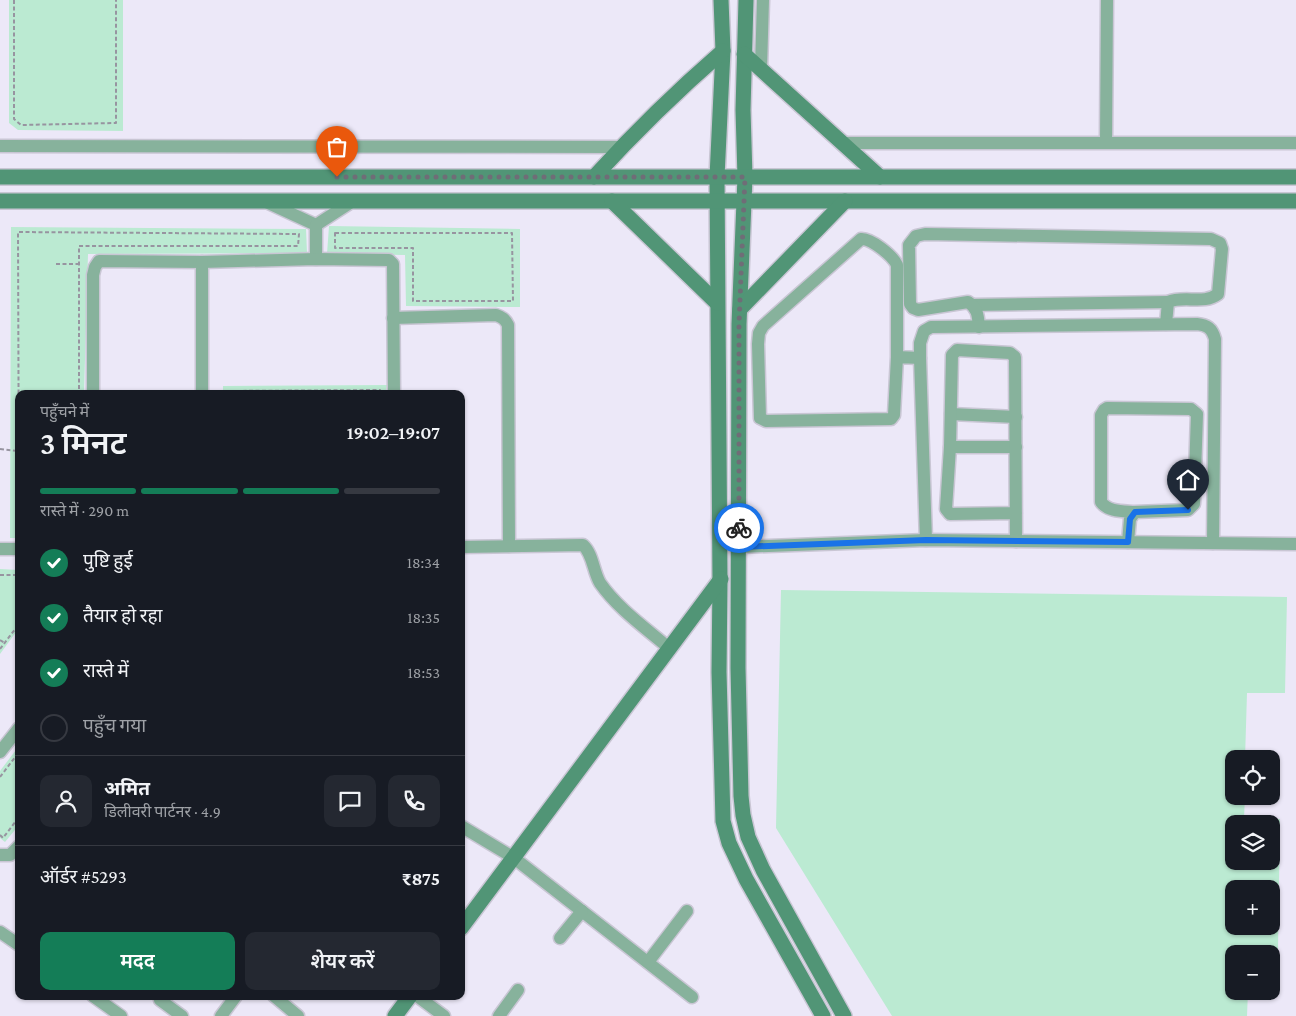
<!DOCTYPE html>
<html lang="hi">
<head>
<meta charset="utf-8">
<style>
	body { margin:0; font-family:"Crimson Pro","Noto Sans Devanagari",serif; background:#242831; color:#f1f3f6; height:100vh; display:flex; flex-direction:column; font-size:19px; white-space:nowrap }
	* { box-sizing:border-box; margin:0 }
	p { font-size:16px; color:#9ea1a6 }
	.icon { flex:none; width:28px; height:28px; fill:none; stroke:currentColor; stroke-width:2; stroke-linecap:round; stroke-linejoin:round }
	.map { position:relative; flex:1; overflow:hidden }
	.panel { position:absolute; left:15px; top:390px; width:450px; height:610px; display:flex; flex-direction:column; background:#171b24; border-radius:10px; box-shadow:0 1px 4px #0004 }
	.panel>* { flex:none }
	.fabs { position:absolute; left:1225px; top:750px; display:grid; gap:10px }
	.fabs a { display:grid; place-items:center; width:55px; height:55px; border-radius:10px; background:#171b24; box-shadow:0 1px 4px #0004; font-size:25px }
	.pin { position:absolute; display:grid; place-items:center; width:42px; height:42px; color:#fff; margin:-51px -21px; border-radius:50% 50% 50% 0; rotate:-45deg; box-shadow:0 0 5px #0007 }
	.pin .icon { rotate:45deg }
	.courier { position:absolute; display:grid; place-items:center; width:50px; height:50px; margin:-25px; border:4px solid #1a73e8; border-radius:50%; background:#fff; color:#222; box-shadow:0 1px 6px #0007 }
	.summary em { font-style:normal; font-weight:600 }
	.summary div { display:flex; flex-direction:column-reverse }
	.summary { display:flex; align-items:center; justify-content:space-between; height:85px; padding:0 25px }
	h1 { font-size:32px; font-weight:600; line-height:38px }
	.bar { display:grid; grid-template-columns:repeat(4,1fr); gap:8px 5px; align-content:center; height:60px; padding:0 25px }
	.bar i { height:6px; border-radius:4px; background:#363941 }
	.bar .selected { background:#147d57 }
	.bar p { grid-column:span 4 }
	.line { display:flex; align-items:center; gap:12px; padding:0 25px; border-top:1px solid #363941 }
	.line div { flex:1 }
	.round { display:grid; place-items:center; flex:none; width:52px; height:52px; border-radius:10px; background:#242831 }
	ol { padding:0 25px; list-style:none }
	li { display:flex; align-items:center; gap:15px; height:55px }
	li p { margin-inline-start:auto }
	li .icon { padding:5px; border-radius:50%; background:#147d57; color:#fff; stroke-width:4 }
	li:last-child { color:#9ea1a6 }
	li i { width:28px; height:28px; border:2px solid #363941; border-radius:50% }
	.action { display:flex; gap:10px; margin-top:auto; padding:10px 25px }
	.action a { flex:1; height:58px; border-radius:10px; background:#147d57; color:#fff; font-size:20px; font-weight:600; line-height:58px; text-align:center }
	.action a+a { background:#242831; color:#f1f3f6 }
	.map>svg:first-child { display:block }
	.green { fill:#bbead2; fill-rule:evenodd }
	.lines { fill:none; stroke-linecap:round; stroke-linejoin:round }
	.street-casing { stroke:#c9c6d4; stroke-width:15 }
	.secondary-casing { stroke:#c9c6d4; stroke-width:18 }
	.path { stroke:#9794a0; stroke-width:2; stroke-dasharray:4 2.5; stroke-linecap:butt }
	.street { stroke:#87b29c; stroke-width:12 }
	.secondary { stroke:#519576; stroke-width:15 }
	.done { stroke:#6f6d77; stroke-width:5; stroke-dasharray:0 9 }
	.route { stroke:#1a73e8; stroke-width:6 }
</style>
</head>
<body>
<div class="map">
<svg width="1296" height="1016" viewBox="0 0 1296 1016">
	<rect width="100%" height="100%" fill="#ece8f8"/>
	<g class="green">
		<polygon points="9,0 123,0 123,131 18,130 9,123"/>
		<polygon points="329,226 520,229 520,307 406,306 405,255 327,254"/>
		<polygon points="11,227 306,229 307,253 88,254 84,394 19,394 19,538 10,538"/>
		<polygon points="387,385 385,394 223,394 223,386"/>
		<polygon points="0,569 19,570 19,628 0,654"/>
		<path d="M781,590L1287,597L1285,693H1247L1245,759H1234V796H1245L1244,818L1280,819L1278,949H1249V954H1234V991H1248L1247,1016H892L776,828ZM1234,824H1271V861H1234ZM1234,889H1271V926H1234Z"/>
		<polygon points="19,746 19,825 5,842 0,838 0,771"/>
	</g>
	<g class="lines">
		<g class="street-casing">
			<g id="street">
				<polyline points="761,68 763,0"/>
				<polyline points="1106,142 1107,0"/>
				<polyline points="841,143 1296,143"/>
				<polyline points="0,146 622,147"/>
				<polyline points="264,201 316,225"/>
				<polyline points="316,225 353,201"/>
				<polyline points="316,259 316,225"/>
				<polyline points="973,305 1168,302"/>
				<path d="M393,318L496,315C502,317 505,319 508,325L509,546"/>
				<path d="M979,327C978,317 978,308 968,302L918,310L913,308L910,304L909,245L916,236L925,234L1211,239L1220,243L1222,249L1218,294C1204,305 1184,295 1168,302L1166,324"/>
				<path d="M897,357V265C893,256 871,238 861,239L763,326L759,333L758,344L760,418L766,421L891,419L894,415L897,357L920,358"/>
				<polyline points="93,394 93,275 95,267 99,261 202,262 316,259 389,260 393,264 394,394"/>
				<polyline points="202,394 202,262"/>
				<polyline points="951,414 1016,417"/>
				<polyline points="950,447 1016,447"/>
				<polyline points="1016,513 950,514 946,509 950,447 952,355 957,350 1010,353 1015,357 1016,541"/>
				<path d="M926,540L920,358V343L924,331L931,327L1197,324C1207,325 1212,328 1215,339L1213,543"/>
				<path d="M1128,542L1130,519L1135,512L1188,510L1194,504L1197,414L1191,409L1107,408L1104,410L1101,415V502C1108,512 1123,511 1135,512"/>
				<path d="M461,547L583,545C593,554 593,571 600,583C618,609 647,629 670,649"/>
				<polyline points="739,547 926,540 1296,544"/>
				<polyline points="0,549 19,549"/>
				<polyline points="0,752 19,728"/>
				<polyline points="461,826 514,858 692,997"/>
				<polyline points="0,855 10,855 19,846"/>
				<polyline points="0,932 19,945"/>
				<polyline points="560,938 582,911"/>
				<polyline points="648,962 687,911"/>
				<polyline points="93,996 121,1016"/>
				<polyline points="274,996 298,1016"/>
				<polyline points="417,996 444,1016"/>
				<polyline points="160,1000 182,1016"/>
				<polyline points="221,1016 236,996"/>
				<polyline points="499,1016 518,990"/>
			</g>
		</g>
		<g class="secondary-casing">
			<g id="secondary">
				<polyline points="721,0 723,51 717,177 720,581 719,672 723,821 729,843 746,879 823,1016"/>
				<polyline points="746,0 743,110 745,177 739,324 738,668 741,796 743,815 748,837 763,870 844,1016"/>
				<polyline points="744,54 880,177"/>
				<polyline points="0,177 1296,177"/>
				<path d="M594,177C634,133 677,91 723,51"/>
				<polyline points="0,201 1296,201"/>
				<polyline points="612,201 717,303"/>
				<polyline points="740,309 845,201"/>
				<polyline points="461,928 721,579"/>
				<polyline points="395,1016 410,996"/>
			</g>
		</g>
		<g class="path">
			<polyline points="14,0 14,119 21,125 116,123 116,0"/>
			<polygon points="335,233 512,233 513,301 413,301 413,248 335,248"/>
			<polyline points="56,264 78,264"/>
			<polyline points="226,394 226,391 380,390 379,394"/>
			<polyline points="0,449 18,451"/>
			<polyline points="19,530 18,232 299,234 298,246 79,246 79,394"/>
			<polyline points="16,562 16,575"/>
			<polyline points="0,575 19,575"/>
			<polyline points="0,640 5,643"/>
			<polyline points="0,649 19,624"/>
			<polyline points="0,777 19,752"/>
			<polyline points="0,835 3,838 19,817"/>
		</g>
		<use href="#street" class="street"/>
		<use href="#secondary" class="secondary"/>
	</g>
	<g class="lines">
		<polyline class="done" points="337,177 745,177 739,324 739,528"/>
		<polyline class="route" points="739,528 739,547 926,540 1128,542 1130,519 1135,512 1188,510"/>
	</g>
</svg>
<div class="fabs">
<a><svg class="icon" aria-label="locate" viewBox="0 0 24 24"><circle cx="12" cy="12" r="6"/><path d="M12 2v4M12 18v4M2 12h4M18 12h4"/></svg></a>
<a><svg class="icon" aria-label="layers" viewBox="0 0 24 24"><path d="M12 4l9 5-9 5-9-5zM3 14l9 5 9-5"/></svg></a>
<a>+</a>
<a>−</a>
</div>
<div class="pin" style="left:337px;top:177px;background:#ea580c"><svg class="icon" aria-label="bag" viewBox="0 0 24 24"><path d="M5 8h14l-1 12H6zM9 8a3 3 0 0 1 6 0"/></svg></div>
<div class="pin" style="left:1188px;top:510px;background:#1f2937"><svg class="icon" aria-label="home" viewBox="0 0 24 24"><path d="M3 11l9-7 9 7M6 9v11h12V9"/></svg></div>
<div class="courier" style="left:739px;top:528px"><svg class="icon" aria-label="bike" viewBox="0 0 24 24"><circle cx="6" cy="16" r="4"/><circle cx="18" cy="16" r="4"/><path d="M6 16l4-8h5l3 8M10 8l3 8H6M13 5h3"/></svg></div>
<section class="panel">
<div class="summary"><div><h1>3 मिनट</h1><p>पहुँचने में</p></div><em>19:02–19:07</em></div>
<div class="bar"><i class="selected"></i><i class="selected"></i><i class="selected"></i><i></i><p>रास्ते में · 290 m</p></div>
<ol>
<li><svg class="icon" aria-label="check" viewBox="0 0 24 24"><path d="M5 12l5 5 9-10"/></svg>पुष्टि हुई<p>18:34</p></li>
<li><svg class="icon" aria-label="check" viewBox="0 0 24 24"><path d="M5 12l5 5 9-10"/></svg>तैयार हो रहा<p>18:35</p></li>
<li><svg class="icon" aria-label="check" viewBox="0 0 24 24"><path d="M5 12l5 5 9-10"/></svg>रास्ते में<p>18:53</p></li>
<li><i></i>पहुँच गया</li>
</ol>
<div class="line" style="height:90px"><a class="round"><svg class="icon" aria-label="person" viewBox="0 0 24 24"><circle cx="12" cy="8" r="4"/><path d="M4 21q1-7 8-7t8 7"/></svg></a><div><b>अमित</b><p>डिलीवरी पार्टनर · 4.9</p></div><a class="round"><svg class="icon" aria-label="chat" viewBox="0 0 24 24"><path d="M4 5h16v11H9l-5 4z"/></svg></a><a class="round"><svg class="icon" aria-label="phone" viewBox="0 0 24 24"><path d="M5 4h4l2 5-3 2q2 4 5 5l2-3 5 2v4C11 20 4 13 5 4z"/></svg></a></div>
<div class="line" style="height:65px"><div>ऑर्डर #5293</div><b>₹875</b></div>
<div class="action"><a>मदद</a><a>शेयर करें</a></div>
</section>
</div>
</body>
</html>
